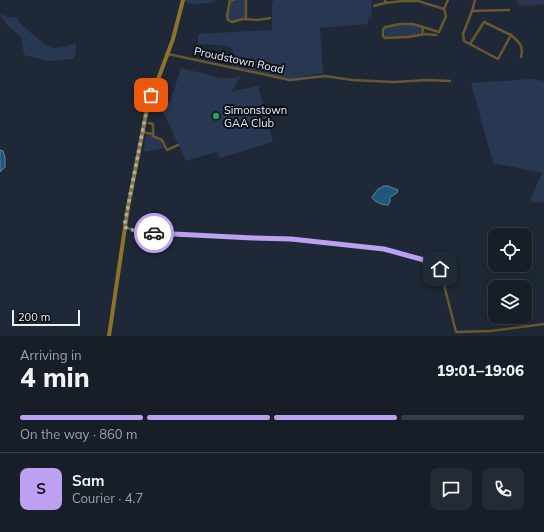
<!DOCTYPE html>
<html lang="en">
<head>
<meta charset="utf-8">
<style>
	body { margin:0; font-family:Mulish,sans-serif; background:#242b34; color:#f1f3f6; height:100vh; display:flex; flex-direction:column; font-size:15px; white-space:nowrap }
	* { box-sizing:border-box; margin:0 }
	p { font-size:13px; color:#9ea2a8 }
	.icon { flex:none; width:22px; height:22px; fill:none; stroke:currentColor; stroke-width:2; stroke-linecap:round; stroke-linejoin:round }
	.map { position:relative; height:336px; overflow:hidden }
	.details { display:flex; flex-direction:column; background:#171e28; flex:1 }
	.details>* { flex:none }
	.buttons { position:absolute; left:488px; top:228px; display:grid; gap:8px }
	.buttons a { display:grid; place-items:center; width:44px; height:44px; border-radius:8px; background:#171e28; box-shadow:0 4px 16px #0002,0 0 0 1px #363c45; font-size:20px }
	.scale { position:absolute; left:12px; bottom:10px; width:68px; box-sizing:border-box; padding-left:4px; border:2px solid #eaf0fa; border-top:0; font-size:11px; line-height:14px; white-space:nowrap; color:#eaf0fa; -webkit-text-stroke:3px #0d1117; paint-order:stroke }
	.pin { position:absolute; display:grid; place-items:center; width:34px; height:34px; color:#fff; margin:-17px; border-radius:8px; box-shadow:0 2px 6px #0006 }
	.courier { position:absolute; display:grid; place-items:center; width:40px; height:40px; margin:-20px; border:3px solid #bca0f2; border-radius:50%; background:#fff; color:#222; box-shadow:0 1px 5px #0007 }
	.summary em { font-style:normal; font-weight:800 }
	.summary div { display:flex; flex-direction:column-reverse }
	.summary { display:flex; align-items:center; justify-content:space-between; height:68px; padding:0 20px }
	h1 { font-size:26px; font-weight:800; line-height:30px }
	.bar { display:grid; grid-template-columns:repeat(4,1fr); gap:6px 4px; align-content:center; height:48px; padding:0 20px }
	.bar i { height:5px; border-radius:3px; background:#363c45 }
	.bar .active { background:#bca0f2 }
	.bar p { grid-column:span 4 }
	.line { display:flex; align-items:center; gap:10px; padding:0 20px; border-top:1px solid #363c45 }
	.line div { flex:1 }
	.round { display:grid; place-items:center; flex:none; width:42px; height:42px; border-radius:8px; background:#242b34 }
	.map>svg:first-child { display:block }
	.education { fill:#3b292f }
	.green { fill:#283853 }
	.water { fill:#1f587a; stroke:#5c86a0 }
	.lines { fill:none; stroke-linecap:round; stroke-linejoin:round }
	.minor { stroke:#69582e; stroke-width:2.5 }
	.secondary { stroke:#8e732a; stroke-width:4 }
	.done { stroke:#a3aab5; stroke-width:4; stroke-dasharray:0 7.2 }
	.route { stroke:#bca0f2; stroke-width:5 }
	.leisure-dot { fill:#2e9e5b; stroke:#0d1117; stroke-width:1.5 }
	.labels { text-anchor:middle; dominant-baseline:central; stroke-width:4; stroke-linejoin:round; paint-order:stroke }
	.street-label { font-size:11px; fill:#eaf0fa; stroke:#0d1117 }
	.poi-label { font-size:11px; fill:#eaf0fa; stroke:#0d1117; text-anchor:start }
</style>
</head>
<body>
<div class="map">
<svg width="544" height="336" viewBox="0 0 544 336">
	<rect width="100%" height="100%" fill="#1f2836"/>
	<polygon class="education" points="515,0 544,0 544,5 519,7"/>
	<g class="green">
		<polygon points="185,0 215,0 215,2 196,4 186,3"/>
		<polygon points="234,0 245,0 245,18 232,21 228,19 228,15 231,2"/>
		<polygon points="273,0 372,0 371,16 368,18 368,24 320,28 323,73 292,79 231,67 233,52 230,46 198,44 198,34 272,30 272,7"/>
		<polygon points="519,0 544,0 544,4 519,5"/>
		<path d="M0,14L8,17H17V20L21,24C29,31 45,47 54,48C62,48 69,45 76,43L75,56L72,59L48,61L24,55L21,37L7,25Z"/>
		<polygon points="403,25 414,25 421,27 420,34 408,36 385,37 384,35 386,35 386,33 384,33 384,32 385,32 385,30 384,30 385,28"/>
		<polygon points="181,68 221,78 233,78 241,76 232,91 258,86 273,142 220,158 216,152 186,161 158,101 170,102"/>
		<polygon points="532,79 544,81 544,202 535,203 530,200 542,173 493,163 471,83"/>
		<polygon points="148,134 162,141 163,143 161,144 165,148 144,152 145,138"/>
	</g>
	<g class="water">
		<polygon points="0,150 3,151 5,157 5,167 0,172"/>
		<path d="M384,186H388L398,190L397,193L390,197V202L388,205C382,205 374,202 372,197L378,189Z"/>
	</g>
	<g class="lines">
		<g class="minor">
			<polyline points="234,0 230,0 227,16 228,20 232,22 243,19 258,20 270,18"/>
			<polyline points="385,0 385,3 403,1 418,1 444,9"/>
			<polyline points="475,0 472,11 509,10"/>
			<polyline points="374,6 385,3"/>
			<polyline points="246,19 246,0"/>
			<polyline points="422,35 423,27"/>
			<polyline points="436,35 425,34 408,37 385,38 383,36 383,30 385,27 401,24 413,24 439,32 446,16 444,9 448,0"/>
			<path d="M511,35C519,42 524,46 521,57"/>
			<polyline points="470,44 484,22 511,35 498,59 464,41 463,34 472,11"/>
			<polyline points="168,54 290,80 325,76 352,80 394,82 428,80 450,81"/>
			<polyline points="149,123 153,124 153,136 162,140 167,150 178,145"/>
			<polyline points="142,132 153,134"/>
			<polyline points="125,227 136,231 151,233 253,238 291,239 384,249 432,262 437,264 440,269 456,332 491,331 544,324"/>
		</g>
		<polyline class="secondary" points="109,336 128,207 147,109 173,39 183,0"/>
	</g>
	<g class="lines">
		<polyline class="done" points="151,95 147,108 124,227 136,231 154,233"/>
		<polyline class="route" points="154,233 253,238 291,239 384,249 435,263 440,269"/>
	</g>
	<circle class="leisure-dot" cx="216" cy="116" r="4"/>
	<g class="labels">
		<g class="street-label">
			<text transform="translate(239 60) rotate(12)">Proudstown Road</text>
		</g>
		<g class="poi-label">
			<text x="224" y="110">Simonstown<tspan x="224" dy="13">GAA Club</tspan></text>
		</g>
	</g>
</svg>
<div class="buttons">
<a><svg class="icon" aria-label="locate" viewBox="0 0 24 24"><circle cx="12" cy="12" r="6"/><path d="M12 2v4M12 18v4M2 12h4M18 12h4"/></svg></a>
<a><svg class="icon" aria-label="layers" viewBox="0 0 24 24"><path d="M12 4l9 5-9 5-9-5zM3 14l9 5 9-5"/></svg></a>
</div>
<div class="scale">200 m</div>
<div class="pin" style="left:151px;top:95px;background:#ea580c"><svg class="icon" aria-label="bag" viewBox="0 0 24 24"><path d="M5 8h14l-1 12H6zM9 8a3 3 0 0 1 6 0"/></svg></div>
<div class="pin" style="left:440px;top:269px;background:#1f2937"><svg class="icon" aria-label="home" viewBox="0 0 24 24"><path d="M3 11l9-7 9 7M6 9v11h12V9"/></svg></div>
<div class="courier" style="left:154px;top:233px"><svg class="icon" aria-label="car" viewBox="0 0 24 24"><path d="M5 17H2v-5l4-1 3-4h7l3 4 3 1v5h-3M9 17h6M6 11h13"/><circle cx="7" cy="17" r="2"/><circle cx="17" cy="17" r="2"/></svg></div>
</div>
<section class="details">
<div class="summary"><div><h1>4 min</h1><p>Arriving in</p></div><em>19:01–19:06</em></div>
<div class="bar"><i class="active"></i><i class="active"></i><i class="active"></i><i></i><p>On the way · 860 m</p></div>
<div class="line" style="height:72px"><b class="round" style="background:#bca0f2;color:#111">S</b><div><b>Sam</b><p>Courier · 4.7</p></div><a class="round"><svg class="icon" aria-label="chat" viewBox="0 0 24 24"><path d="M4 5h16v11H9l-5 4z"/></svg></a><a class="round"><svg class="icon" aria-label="phone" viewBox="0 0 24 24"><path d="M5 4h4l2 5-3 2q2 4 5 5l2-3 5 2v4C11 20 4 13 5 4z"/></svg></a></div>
</section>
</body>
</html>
